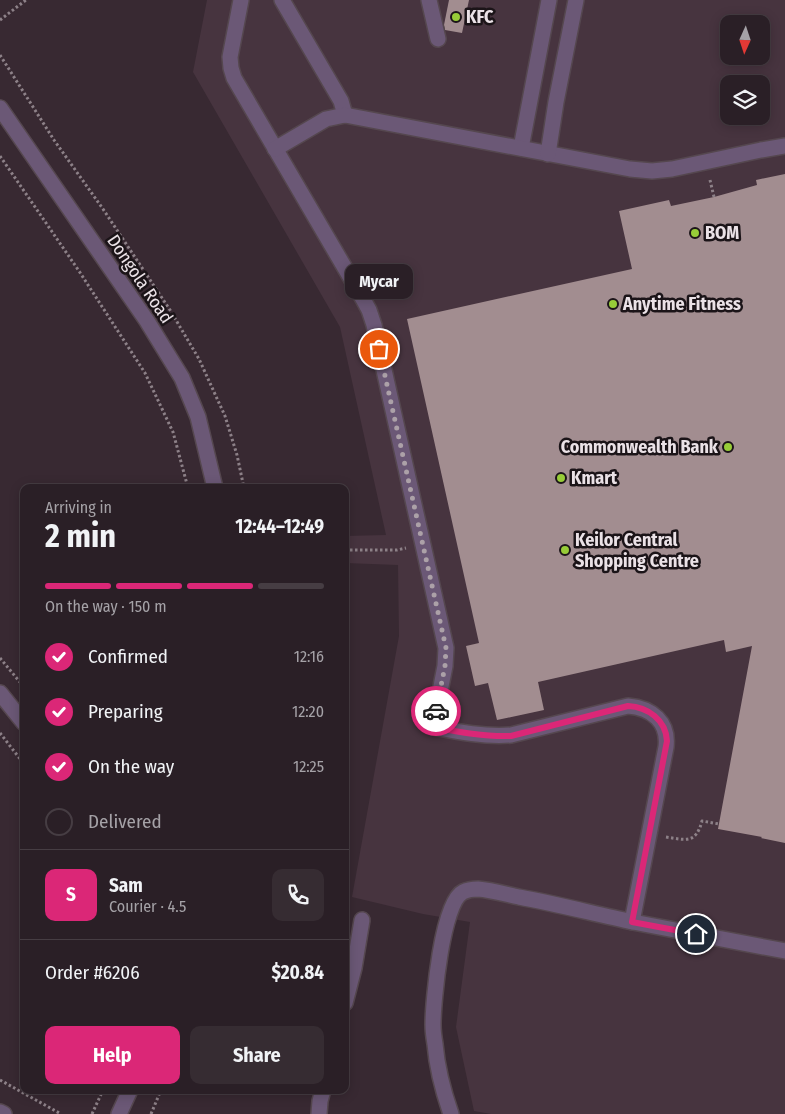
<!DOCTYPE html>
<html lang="en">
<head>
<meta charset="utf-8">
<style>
	body { margin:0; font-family:"Fira Sans Condensed",sans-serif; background:#362c32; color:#f1f3f6; height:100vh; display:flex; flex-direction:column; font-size:19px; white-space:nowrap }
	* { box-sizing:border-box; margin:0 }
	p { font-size:16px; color:#a5a2a7 }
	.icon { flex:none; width:28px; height:28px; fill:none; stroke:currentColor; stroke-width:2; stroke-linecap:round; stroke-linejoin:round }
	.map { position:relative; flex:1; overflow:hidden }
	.sheet { position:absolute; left:20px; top:484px; width:329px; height:610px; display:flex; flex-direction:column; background:#2a1f26; border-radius:10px; box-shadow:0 2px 12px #0003,0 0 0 1px #463d43 }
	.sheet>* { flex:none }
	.needle { width:32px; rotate:183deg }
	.fabs { position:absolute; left:720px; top:15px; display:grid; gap:10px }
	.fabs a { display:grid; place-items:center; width:50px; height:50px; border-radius:10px; background:#2a1f26; box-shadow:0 2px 12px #0003,0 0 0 1px #463d43; font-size:25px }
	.pin { position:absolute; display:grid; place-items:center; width:42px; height:42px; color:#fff; margin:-21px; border:2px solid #fff; border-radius:50%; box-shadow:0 1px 5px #0007 }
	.courier { position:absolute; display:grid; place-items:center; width:50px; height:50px; margin:-25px; border:4px solid #db2777; border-radius:50%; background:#fff; color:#222; box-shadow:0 1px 6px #0007 }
	.bubble { position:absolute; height:35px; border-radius:10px; background:#2a1f26; box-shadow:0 2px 12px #0003,0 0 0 1px #463d43; font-size:16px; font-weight:700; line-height:35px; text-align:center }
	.head em { font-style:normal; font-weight:700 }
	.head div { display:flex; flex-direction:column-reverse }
	.head { display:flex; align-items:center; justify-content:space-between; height:85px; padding:0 25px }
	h1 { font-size:32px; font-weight:700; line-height:38px }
	.bar { display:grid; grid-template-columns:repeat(4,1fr); gap:8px 5px; align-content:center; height:60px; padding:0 25px }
	.bar i { height:6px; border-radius:4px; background:#463d43 }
	.bar .selected { background:#db2777 }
	.bar p { grid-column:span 4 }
	.line { display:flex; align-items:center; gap:12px; padding:0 25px; border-top:1px solid #463d43 }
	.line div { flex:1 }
	.round { display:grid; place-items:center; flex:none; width:52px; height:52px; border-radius:10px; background:#362c32 }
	ol { padding:0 25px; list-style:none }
	li { display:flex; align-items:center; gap:15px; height:55px }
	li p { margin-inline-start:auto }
	li .icon { padding:5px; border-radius:50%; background:#db2777; color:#fff; stroke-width:4 }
	li:last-child { color:#a5a2a7 }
	li i { width:28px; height:28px; border:2px solid #463d43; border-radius:50% }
	.primary-button { display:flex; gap:10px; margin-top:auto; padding:10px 25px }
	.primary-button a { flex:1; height:58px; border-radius:10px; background:#db2777; color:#fff; font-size:20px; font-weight:700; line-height:58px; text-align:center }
	.primary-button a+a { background:#362c32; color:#f1f3f6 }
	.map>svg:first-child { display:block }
	.built { fill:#47343f; fill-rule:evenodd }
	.building { fill:#a28d90 }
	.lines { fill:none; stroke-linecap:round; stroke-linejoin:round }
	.minor-casing { stroke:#55474f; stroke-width:18 }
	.path { stroke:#8d8188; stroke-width:3; stroke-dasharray:2.5 2.5; stroke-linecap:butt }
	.minor { stroke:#6b5876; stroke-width:15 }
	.done { stroke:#aca1a8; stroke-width:5; stroke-dasharray:0 9 }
	.route { stroke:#db2777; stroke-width:6 }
	.poi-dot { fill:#97cc38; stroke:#1b1418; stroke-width:2 }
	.labels { text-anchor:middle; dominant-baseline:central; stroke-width:5; stroke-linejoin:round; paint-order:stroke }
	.poi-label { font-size:18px; font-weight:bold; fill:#ebe2e7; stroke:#1b1418; text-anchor:start }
	.street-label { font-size:18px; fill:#ebe2e7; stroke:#1b1418 }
</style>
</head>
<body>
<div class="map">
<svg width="785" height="1114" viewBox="0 0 785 1114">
	<rect width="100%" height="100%" fill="#382932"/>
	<path class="built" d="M207,0H785V1114H491L474,1111L456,1027L470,922L423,914L352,897L399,636L398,565L345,563V536L386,535L340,327L193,72ZM729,24H761V56H729ZM729,84H761V116H729Z"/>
	<g class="building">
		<polygon points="449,0 469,0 462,33 445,30 444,25"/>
		<polygon points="785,174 785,843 761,838 762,837 718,829 752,646 726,652 724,640 538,682 544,710 497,720 488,683 475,686 466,646 479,643 407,319 632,269 619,211 669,200 671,206 714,197 757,185 756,180"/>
	</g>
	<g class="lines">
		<g class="minor-casing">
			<g id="minor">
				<path d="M241,0L230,57L231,68L234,78L363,299L369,310L374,325L446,648L445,666L433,727C459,732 485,737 511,735L628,706C652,708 669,722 666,747L632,922"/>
				<polyline points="282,0 341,101 345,115"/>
				<polyline points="429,0 438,39"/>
				<polyline points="0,108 147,321 182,378 198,417 215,488"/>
				<polyline points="521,148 549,0"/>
				<polyline points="275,149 326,119 345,115 630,169 652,171 672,169 761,150 785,146"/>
				<polyline points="548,154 556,102 576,0"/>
				<polyline points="0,693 24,723"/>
				<polyline points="345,1003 354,968 362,920"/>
				<polyline points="0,1112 4,1114"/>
				<polyline points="119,1114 130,1090"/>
				<polyline points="319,1114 320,1101 323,1090"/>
				<path d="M451,1114C443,1091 437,1068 435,1044C434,1038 433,1032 433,1025C433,1002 442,902 463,892C467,890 473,889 478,889C491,890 505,894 519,897C557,904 595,914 633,922C683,932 734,941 785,951"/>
			</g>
		</g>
		<g class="path">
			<polyline points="0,20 26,0"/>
			<polyline points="0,55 54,140 103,209 170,310 199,359 225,416 237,455 244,488"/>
			<polyline points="0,156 79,271 145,373 173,432 188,488"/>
			<polyline points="710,180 714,197"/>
			<polyline points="345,550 397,550 406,548"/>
			<polyline points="0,658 24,687"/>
			<polyline points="0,733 24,764"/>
			<path d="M666,837C686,840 696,844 702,821L719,824"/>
			<polyline points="0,1080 61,1114"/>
			<polyline points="92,1114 103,1090"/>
			<polyline points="151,1114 161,1090"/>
		</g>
		<use href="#minor" class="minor"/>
	</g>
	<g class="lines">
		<polyline class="done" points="379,349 446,648 445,666 436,711"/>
		<path class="route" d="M436,711L433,727C459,732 485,737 511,736L628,706C648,707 666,720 667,741L632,922L696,934"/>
	</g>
	<g class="poi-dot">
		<circle cx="456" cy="17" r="5"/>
		<circle cx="695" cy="233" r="5"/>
		<circle cx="613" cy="304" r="5"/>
		<circle cx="728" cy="447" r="5"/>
		<circle cx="561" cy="478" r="5"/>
		<circle cx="565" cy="550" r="5"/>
	</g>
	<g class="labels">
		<g class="poi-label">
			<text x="466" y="17">KFC</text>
			<text x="705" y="233">BOM</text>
			<text x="623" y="304">Anytime Fitness</text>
			<text x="718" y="447" text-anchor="end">Commonwealth Bank</text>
			<text x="571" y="478">Kmart</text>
			<text x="575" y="540">Keilor Central<tspan x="575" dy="21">Shopping Centre</tspan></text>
		</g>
		<g class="street-label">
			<text transform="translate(140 279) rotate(56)">Dongola Road</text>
		</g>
	</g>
</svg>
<div class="fabs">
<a><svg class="needle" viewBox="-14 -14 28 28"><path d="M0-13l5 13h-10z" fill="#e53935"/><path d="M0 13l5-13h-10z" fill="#a5a2a7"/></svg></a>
<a><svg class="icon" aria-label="layers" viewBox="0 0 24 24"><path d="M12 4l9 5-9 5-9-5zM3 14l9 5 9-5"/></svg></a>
</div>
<div class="pin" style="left:379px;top:349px;background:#ea580c"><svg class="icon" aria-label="bag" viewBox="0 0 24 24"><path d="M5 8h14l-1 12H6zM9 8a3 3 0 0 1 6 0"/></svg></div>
<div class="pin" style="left:696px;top:934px;background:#1f2937"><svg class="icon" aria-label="home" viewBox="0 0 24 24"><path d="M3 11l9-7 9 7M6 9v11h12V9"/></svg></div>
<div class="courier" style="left:436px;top:711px"><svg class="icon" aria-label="car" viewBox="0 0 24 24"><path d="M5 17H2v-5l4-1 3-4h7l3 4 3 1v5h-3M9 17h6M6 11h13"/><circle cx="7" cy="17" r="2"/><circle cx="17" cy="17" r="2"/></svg></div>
<div class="bubble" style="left:345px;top:264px;width:68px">Mycar</div>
<section class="sheet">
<div class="head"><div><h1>2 min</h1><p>Arriving in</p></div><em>12:44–12:49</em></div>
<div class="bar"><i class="selected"></i><i class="selected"></i><i class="selected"></i><i></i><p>On the way · 150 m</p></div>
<ol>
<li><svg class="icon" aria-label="check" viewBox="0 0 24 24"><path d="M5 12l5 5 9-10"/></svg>Confirmed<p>12:16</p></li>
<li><svg class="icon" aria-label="check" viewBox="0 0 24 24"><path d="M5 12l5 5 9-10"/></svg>Preparing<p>12:20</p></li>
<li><svg class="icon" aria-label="check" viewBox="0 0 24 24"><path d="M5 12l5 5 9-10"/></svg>On the way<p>12:25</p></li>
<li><i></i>Delivered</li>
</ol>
<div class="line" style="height:90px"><b class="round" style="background:#db2777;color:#fff">S</b><div><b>Sam</b><p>Courier · 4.5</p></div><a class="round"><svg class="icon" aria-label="phone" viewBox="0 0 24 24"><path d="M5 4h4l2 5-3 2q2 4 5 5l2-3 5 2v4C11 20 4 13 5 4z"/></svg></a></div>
<div class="line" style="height:65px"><div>Order #6206</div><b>$20.84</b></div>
<div class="primary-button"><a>Help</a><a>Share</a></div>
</section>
</div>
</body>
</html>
